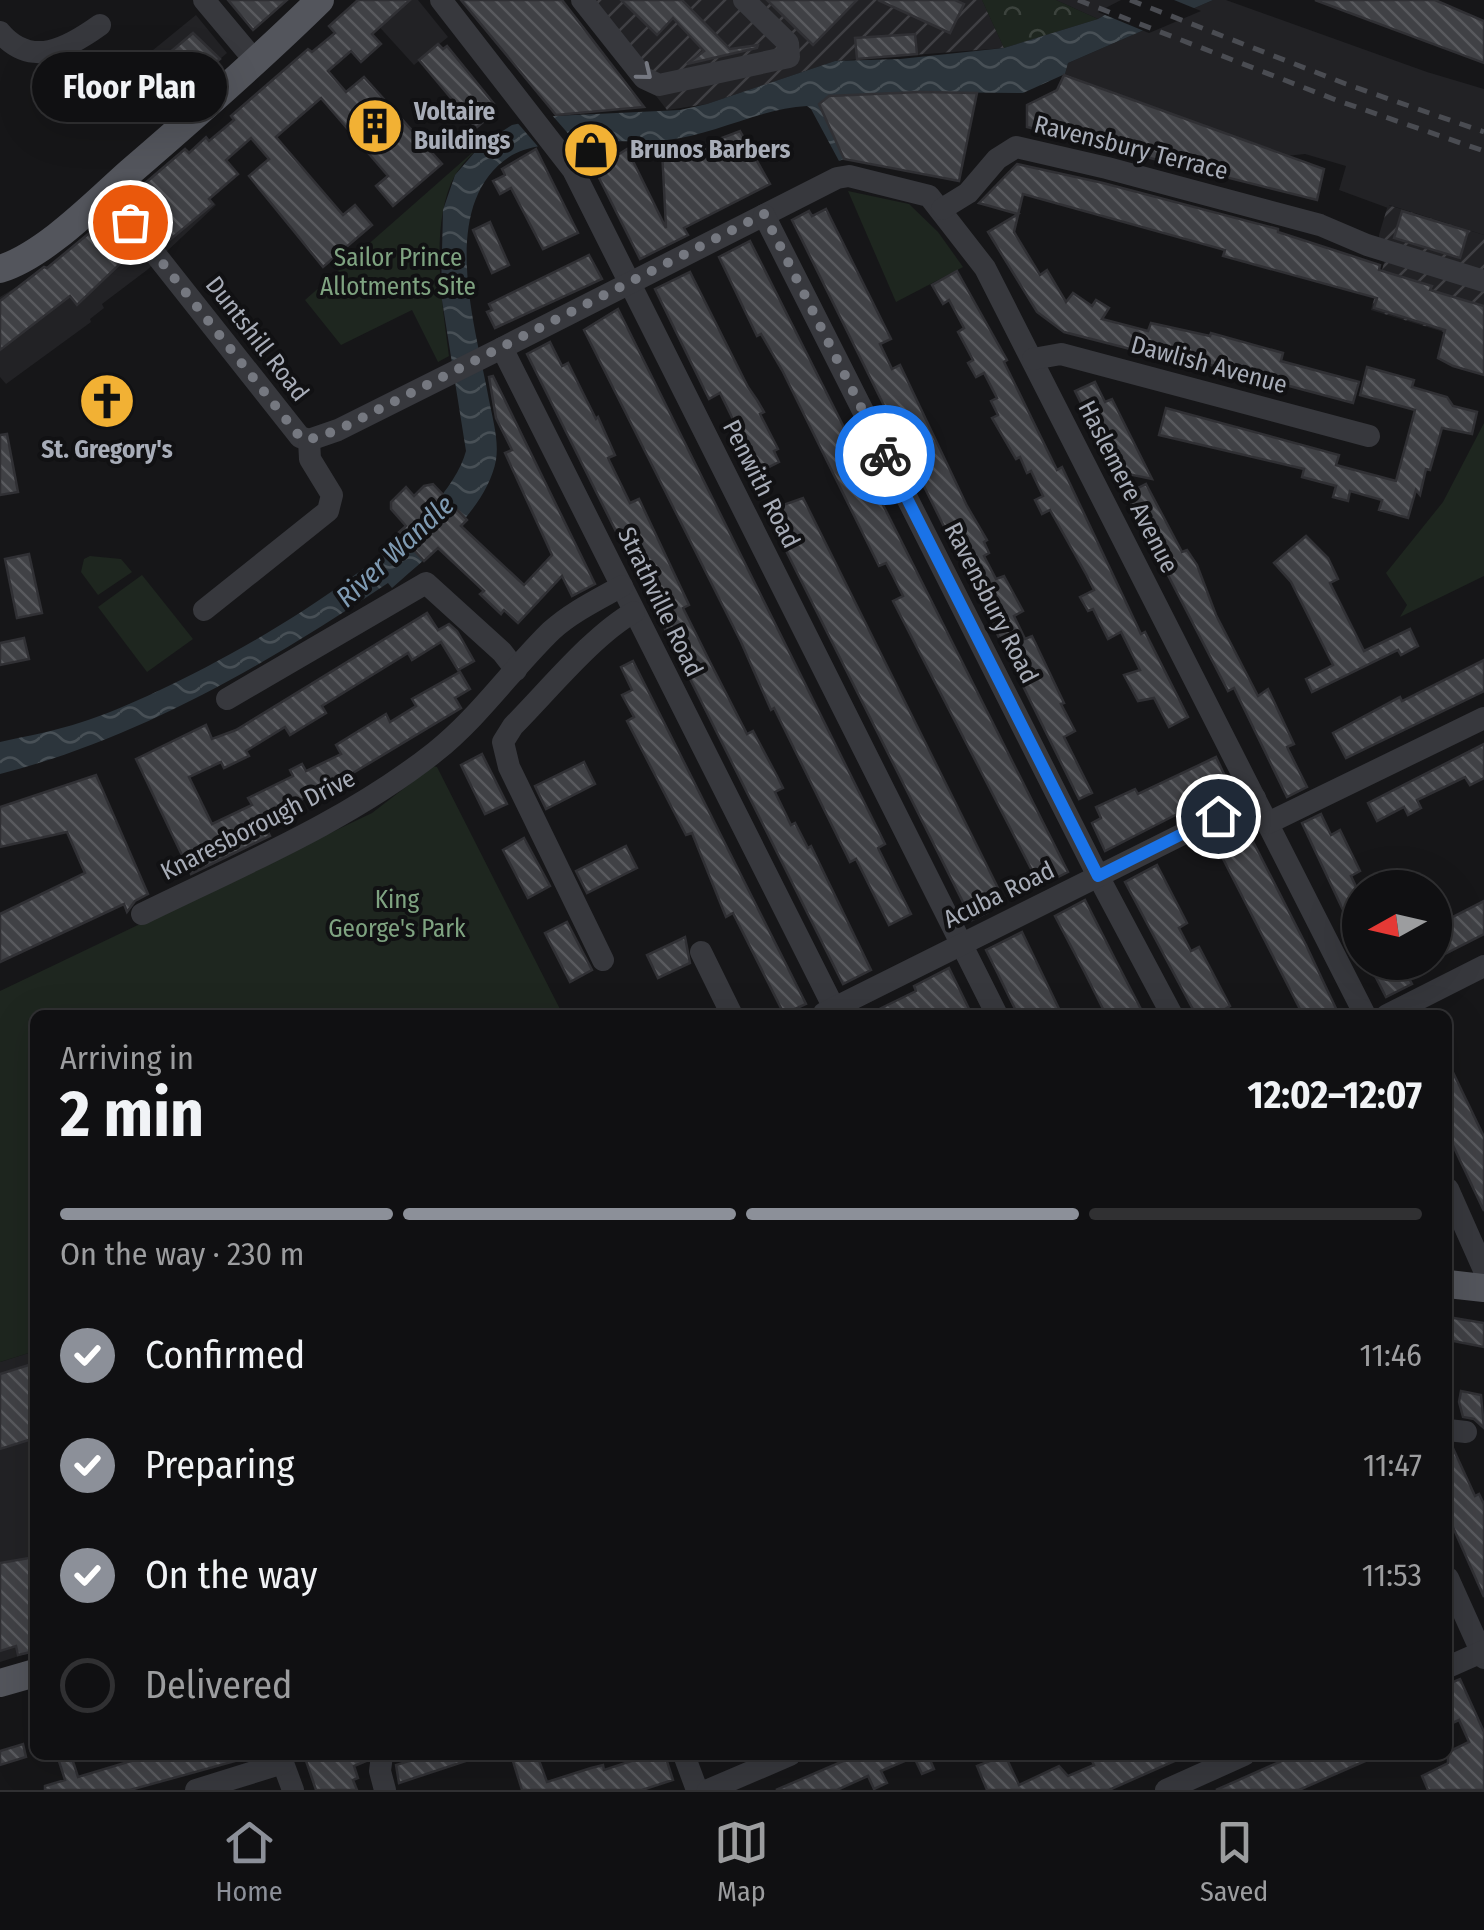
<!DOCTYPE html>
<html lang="en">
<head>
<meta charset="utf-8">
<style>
	body { margin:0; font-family:"Fira Sans Condensed",sans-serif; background:#19191b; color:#f1f3f6; height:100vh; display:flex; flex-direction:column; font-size:38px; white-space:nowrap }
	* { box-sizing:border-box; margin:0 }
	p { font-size:32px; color:#9c9d9f }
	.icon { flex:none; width:55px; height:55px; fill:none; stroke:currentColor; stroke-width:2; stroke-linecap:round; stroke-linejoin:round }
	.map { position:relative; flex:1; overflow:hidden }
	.drawer { position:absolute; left:30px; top:1010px; width:1422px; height:750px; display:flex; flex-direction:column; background:#101012; border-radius:15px; box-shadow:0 10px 40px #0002,0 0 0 2px #303032 }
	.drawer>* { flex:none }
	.needle { width:65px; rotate:262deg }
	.buttons { position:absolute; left:1342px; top:870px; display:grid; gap:20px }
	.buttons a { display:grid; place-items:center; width:110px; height:110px; border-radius:50%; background:#101012; box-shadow:0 10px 40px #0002,0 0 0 2px #303032; font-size:50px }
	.pin { position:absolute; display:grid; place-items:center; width:85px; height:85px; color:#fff; margin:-42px; border:5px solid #fff; border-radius:50%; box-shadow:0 2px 10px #0007 }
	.courier { position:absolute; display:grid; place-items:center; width:100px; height:100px; margin:-50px; border:8px solid #1a73e8; border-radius:50%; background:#fff; color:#222; box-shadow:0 2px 12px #0007 }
	.bubble { position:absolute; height:70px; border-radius:35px; background:#101012; box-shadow:0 10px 40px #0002,0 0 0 2px #303032; font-size:32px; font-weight:700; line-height:70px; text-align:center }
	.headline em { font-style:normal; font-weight:700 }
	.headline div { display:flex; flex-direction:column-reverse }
	.headline { display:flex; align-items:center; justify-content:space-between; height:170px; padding:0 30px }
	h1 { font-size:65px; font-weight:700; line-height:75px }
	.bar { display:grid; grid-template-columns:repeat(4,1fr); gap:15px 10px; align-content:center; height:120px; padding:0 30px }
	.bar i { height:12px; border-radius:8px; background:#303032 }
	.bar .active { background:#8c9099 }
	.bar p { grid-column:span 4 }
	ol { padding:0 30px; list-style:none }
	li { display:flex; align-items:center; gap:30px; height:110px }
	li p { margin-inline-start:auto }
	li .icon { padding:10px; border-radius:50%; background:#8c9099; color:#fff; stroke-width:4 }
	li:last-child { color:#9c9d9f }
	li i { width:55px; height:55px; border:5px solid #303032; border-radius:50% }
	.tab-bar { display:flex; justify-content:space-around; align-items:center; height:140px; border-top:2px solid #303032; background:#101012; font-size:28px; color:#9c9d9f }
	.tab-bar a { display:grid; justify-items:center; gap:5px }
	.tab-bar .active { color:#8c9099 }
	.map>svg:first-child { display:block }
	.built { fill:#222225 }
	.industrial { fill:url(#industrial-furrows) }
	.forest { fill:url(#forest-crowns) }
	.green { fill:#1e261f }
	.water { fill:url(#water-waves) }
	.pier { fill:#161618 }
	.building { fill:url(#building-back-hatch); stroke:#303034; stroke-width:2.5 }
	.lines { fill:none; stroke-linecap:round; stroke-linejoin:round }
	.minor { stroke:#37383d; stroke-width:22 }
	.major { stroke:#53555c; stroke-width:28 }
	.rail { stroke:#4a4c52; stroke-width:5; stroke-dasharray:12 10; stroke-linecap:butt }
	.oneway { stroke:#757881 }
	.done { stroke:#757880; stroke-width:10; stroke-dasharray:0 18 }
	.route { stroke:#1a73e8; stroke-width:12 }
	.labels { text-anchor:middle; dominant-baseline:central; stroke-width:8; stroke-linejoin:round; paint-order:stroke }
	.poi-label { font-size:25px; font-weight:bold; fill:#a8adb8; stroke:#111113; text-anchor:start }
	.street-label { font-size:25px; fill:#a8adb8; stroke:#111113 }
	.park-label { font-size:25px; fill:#7fa381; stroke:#111113 }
	.water-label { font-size:28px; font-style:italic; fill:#7f9bb3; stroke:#111113 }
</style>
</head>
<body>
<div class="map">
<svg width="1484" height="1790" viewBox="0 0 1484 1790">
	<defs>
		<pattern id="industrial-furrows" width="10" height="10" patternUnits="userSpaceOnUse" patternTransform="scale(2.5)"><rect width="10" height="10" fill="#222225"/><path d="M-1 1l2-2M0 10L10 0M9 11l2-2" fill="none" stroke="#3f3f43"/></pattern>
		<pattern id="forest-crowns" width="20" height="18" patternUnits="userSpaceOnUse" patternTransform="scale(2.5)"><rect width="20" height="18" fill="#1e261f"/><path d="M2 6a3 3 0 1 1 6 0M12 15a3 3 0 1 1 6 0" fill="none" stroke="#3c433d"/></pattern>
		<pattern id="water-waves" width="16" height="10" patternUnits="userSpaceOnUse" patternTransform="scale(2.5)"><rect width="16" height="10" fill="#2c353c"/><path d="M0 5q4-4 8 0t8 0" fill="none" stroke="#485056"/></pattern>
		<pattern id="building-back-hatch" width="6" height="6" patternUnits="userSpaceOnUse" patternTransform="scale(2.5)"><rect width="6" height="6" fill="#404145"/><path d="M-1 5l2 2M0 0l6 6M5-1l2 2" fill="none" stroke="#595a5e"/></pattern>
	</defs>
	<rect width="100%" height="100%" fill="#161618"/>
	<g class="built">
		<polygon points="355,0 418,0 448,37 414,65"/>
		<polygon points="1056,0 1130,0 1098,19"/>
		<polygon points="1213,0 1226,0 1427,72 1484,89 1484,235 1389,205 1388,208 1339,190 1346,166 1305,154 1286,156 1065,74 1068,63"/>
		<polygon points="196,15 227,53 179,94 147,55"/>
		<polygon points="187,149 219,186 208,196 216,205 147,270 102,304 104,308 90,319 91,322 6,384 0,377 0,297 44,270"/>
		<polygon points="35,1351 35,1651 0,1662 0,1362"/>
	</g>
	<g class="industrial">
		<polygon points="582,0 982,0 1004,48 835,61 707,104 667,110"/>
		<polygon points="1388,205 1484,235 1484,344 1371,310 1385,259 1380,255 1379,235"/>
	</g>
	<polygon class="forest" points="982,0 1056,0 1098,19 1004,48"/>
	<g class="green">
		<path d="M481,145C472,154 462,164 455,175C429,224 442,303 449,356L438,362L412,310L341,345L305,300Z"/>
		<polygon points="848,191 909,204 938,232 963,267 896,302"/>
		<polygon points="1484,423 1484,576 1400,617 1407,605 1386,573 1443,502"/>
		<polygon points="90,556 121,559 132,572 98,595 81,572 84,559"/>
		<polygon points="142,575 193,639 147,672 98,607"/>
		<polygon points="433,766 437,767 563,1015 35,1015 35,1351 0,1362 0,991 372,813"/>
	</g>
	<path class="water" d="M1130,0H1213L1068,63L1065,74L1023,93L919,92L829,96L819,104L844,159L839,161L811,109L807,106C762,108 714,135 667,140C625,144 543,135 509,157C436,206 477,331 489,400C493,420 499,441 496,460C487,510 428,556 392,588L388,583C268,663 141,738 0,774V742C27,736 55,731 82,722C178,692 439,551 466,451L441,294L443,210L455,175L481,145L512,125L554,116L680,110L707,104L835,61L900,59L1004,48L1098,19Z"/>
	<g class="pier">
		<polygon points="1121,0 1174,0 1201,11 1149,33 1098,12"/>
		<polygon points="551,114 579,146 541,150 515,120"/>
	</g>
	<g class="building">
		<polygon points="228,0 287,0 253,30"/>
		<polygon points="358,0 410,0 372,34 381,44 361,62 351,51 328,71 346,92 364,77 442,164 393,206 376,186 388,176 321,98 276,137 343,215 355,205 372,225 323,267 249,176 269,159 251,138 226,160 238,174 209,199 213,204 166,243 129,197 185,149 189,153 206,137 209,141 234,120 231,116 308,49 312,52 335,33 329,26"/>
		<polygon points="461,0 562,0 644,107 556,115"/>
		<polygon points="621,0 682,0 730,49 758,45 757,48 687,64 704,51 673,18 657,35"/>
		<polygon points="767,0 857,0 813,45"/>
		<polygon points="878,0 955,0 964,4 950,33"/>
		<polygon points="1315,0 1435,0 1484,21 1484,63"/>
		<polygon points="193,33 220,59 178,95 156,64"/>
		<polygon points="915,34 917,54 857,59 855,38"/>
		<polygon points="438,44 443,49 447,46 494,104 491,107 495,112 476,128 419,60"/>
		<polygon points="1064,75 1324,169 1317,200 1027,127 1027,105 1057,90"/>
		<polygon points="919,92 977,93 959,181 844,159 819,104 829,96"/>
		<polygon points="740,131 770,184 684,228 688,235 640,259 582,144 603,144 607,153 616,149 619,154 627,149 666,228 662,150 693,149"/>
		<polygon points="536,149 578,233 543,249 511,188 500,194 493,181 505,175 502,169"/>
		<polygon points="1017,164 1103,183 1278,229 1278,232 1380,265 1379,270 1432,286 1430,290 1484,306 1484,375 1453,366 1438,358 1445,330 1374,308 1377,298 1223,256 1225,250 1023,194 1014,232 1040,275 1047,270 1066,302 1073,293 1092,306 1096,300 1109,308 1102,319 1148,331 1151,323 1210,336 1211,333 1283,353 1281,361 1359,382 1353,403 1203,363 1174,357 1173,360 1064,332 1037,312 988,232 1018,214 979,203"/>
		<polygon points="826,209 891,339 880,344 892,369 900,365 967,506 987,540 984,542 989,553 984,556 996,579 1004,576 1023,611 1014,616 1025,639 1032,636 1064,703 1061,704 1075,731 1064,737 1092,793 1079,799 792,220 809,211 812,216"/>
		<polygon points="1402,211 1468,231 1460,258 1394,238"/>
		<polygon points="105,220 126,244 115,254 122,262 77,305 70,296 0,350 0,301 44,267 47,268"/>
		<polygon points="490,222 509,265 492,273 473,230"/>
		<polygon points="750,241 1068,872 1040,886 893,601 903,596 894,578 886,563 879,566 782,370 761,334 757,336 719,257"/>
		<polygon points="589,255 602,279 495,328 487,312 492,310 489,304"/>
		<polygon points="957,271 1007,360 1004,362 1057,470 1062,467 1141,634 1145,632 1188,717 1169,727 1154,698 1138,701 1124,675 1140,670 1121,632 1108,639 1093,609 1088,611 1080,597 1094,590 1087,576 1050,510 1042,514 1035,500 1043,496 1031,471 1027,473 1020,457 1016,459 992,418 998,415 991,401 997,398 984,373 976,377 968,363 973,360 958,332 964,328 949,300 943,304 932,285"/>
		<polygon points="690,272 748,387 757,400 764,412 760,414 778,449 774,451 779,462 759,472 720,393 709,399 655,289"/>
		<polygon points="618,309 885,844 878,848 911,914 889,925 856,859 850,862 774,708 771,710 741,642 584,330"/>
		<polygon points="550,342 562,366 568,363 596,419 598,417 615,455 608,458 630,503 639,499 689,605 683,608 711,664 747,734 753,731 777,776 783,788 775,792 791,825 795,823 808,848 811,846 871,970 843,984 527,354"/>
		<polygon points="1367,367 1414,380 1412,387 1447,397 1453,406 1477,412 1472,434 1442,428 1430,470 1426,469 1420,495 1416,490 1408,518 1379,510 1382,500 1350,491 1348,501 1333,497 1336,486 1302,477 1304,469 1159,435 1166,408 1339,455 1336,465 1396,481 1415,410 1360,395"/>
		<polygon points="493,376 595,584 572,596 562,576 518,623 504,610 501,614 480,594 484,591 438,548 424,561 398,533 406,526 391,509 391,502 406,487 414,496 424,486 433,484 467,520 461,526 524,585 552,555 505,453 512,450 496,418 489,377"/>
		<polygon points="1095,382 1105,402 1112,399 1152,479 1123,473 1119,466 1114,469 1075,391"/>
		<polygon points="7,434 18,492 0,495 0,435"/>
		<polygon points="1146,484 1182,552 1187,550 1197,565 1216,615 1258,696 1268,689 1294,744 1287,747 1307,787 1287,797 1234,688 1228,691 1126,494"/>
		<polygon points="803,498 1003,898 986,906 989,912 972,920 766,511"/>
		<polygon points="1306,536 1328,558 1338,579 1330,583 1364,651 1410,629 1418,646 1401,655 1398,650 1312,692 1306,679 1333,665 1291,582 1274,563"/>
		<polygon points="29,554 42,613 17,618 5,559"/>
		<polygon points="427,613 438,630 449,624 457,631 474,661 458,670 441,642 412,660 408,653 322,706 326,713 290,735 285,727 246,751 249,756 224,768 221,762 189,777 212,824 252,805 248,798 293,776 290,770 302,764 306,771 341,754 336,745 386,714 390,722 416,706 412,699 460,672 470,689 455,698 461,708 348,776 262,820 270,836 191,874 136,759 206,725 212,739 236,730"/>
		<polygon points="24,638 29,659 0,665 0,643"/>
		<polygon points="1484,660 1484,691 1346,758 1333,733 1400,697 1402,701"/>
		<polygon points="633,661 806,1004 784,1014 733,913 726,917 692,833 686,835 627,721 634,717 622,695 632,690 621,667"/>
		<polygon points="1484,744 1484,778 1470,785 1465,777 1417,800 1421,808 1408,815 1404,807 1377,821 1368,803"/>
		<polygon points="482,754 507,804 485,814 461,765"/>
		<polygon points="1216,757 1230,787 1105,851 1092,823 1101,818 1096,807 1135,789 1138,794"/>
		<polygon points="584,762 595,784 546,809 535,786"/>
		<polygon points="96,775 148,894 135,901 127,912 124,904 0,962 0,914 85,873 67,832 0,847 0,807"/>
		<polygon points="1321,814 1331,835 1340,830 1360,871 1351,876 1360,895 1360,946 1302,823"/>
		<polygon points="1243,822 1306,945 1339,1015 1303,1015 1219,851 1226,847 1220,835"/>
		<polygon points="524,838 550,886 528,898 503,850"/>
		<polygon points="626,846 637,868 587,893 576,871"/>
		<polygon points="1157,865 1187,923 1179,928 1191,951 1199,947 1230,1006 1222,1011 1224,1015 1196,1015 1125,882"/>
		<polygon points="1085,900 1116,961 1144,1015 1106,1015 1085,973 1055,916"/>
		<polygon points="1484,901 1484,934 1435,959 1435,926"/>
		<polygon points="567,922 592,970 570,982 545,933"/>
		<polygon points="1022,932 1035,959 1062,1015 1018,1015 997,972 986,950"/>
		<polygon points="685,937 690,963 658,978 647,955"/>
		<polygon points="1368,962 1400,962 1412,984 1386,997"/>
		<polygon points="949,968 972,1015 867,1015 916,991 914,986"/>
		<polygon points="1448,1062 1484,1137 1484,1211 1448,1135"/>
		<polygon points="1448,1317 1484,1323 1484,1347 1448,1340"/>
		<polygon points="35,1363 35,1438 0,1449 0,1374"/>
		<polygon points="1461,1391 1481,1395 1484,1428 1474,1419 1463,1417 1459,1402"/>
		<polygon points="1448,1445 1452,1446 1475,1496 1479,1494 1484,1504 1484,1597 1448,1516"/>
		<polygon points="35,1557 35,1651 18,1655 16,1646 0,1651 0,1563"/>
		<polygon points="1460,1679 1484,1732 1484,1790 1428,1790 1422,1776 1448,1763 1448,1752 1469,1742 1459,1720 1448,1725 1448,1684"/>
		<polygon points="23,1744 26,1757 0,1765 0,1751"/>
		<polygon points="57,1755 71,1755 78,1777 151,1755 257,1755 130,1790 45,1790 45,1786 65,1780"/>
		<polygon points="304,1755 367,1755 366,1761 354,1766 358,1778 353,1780 357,1790 316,1790"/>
		<polygon points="428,1755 474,1755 475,1758 399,1783 396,1765"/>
		<polygon points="511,1755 537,1755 547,1782 591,1768 603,1765 604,1770 650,1755 665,1755 673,1780 642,1790 522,1790"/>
		<polygon points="857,1755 928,1755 934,1769 922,1774 914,1757 881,1771 887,1783 874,1789 868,1776 837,1790 776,1790"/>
		<polygon points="1005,1755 1019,1785 1059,1766 1068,1776 1094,1765 1089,1755 1188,1755 1109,1790 987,1790 977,1766"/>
		<polygon points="1295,1755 1379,1755 1299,1790 1216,1790"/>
	</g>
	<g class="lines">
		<g class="minor">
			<polyline points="204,0 256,62"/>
			<polyline points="441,0 573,170 997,1015"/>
			<polyline points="582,0 644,78 659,85 789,57 788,43 744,0"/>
			<path d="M0,32C31,69 68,48 100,25"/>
			<polyline points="107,193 300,437 309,440 338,430 502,348 837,178 849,176 929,196 985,268 1365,1015"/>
			<polyline points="942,209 968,193 997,159 1016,147 1107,168 1320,225 1367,245 1484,281"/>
			<polyline points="764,215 1098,876 1172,1015"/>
			<polyline points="502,348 834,1008"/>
			<polyline points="1033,359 1061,354 1369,436"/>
			<polyline points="204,610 328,511 332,495 310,459 309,440"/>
			<polyline points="227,699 426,583 502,652 516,670"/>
			<polyline points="1268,823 1484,718"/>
			<path d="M142,914C242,865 348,821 435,752C479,717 511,670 551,631C572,612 597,600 622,586"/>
			<polyline points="701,952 732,1015"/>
			<path d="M603,960L509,767L503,742L513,726C547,692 593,635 634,612"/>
			<polyline points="824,1013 1255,798"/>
			<polyline points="1387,1015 1484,966"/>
			<polyline points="1448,1189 1484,1270"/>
			<polyline points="1448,1430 1466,1432"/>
			<polyline points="1448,1578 1484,1658"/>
			<polyline points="1448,1667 1484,1651"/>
			<polyline points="280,1755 293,1790"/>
			<polyline points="382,1755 380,1771 385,1790"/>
			<polyline points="684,1755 697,1790"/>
			<polyline points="196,1790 283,1763"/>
			<polyline points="708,1790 790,1755"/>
			<polyline points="1166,1790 1244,1755"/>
		</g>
		<g class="major">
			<path d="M0,269C45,255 95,203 130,172C195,116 259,60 320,0"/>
			<polyline points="1448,1284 1484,1288"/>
			<polyline points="0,1683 35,1673"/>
		</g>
		<g class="rail">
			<polyline points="1078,0 1336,100 1484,151"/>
			<polyline points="1130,0 1346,84 1484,132"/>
		</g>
	</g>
	<defs><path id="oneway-chevron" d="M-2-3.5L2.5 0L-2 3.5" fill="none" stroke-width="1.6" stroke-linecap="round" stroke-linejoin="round" transform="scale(2.5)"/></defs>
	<use class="oneway" href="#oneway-chevron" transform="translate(645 73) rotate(39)"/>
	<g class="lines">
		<polyline class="done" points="130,222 300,437 308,440 338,430 764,214 885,455"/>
		<polyline class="route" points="885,455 1098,876 1218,816"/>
	</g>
	<defs>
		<g id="building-disc" transform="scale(2.875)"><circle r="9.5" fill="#f2b134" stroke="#111113"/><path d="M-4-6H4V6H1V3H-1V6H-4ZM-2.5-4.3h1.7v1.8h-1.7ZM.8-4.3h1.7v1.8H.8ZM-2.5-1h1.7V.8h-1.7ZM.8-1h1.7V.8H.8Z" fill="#111"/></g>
		<g id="shop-disc" transform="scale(2.875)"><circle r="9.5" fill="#f2b134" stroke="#111113"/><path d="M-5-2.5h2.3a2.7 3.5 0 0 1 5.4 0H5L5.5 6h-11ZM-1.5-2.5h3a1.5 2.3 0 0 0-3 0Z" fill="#111"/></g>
		<g id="church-disc" transform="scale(2.875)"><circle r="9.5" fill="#f2b134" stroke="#111113"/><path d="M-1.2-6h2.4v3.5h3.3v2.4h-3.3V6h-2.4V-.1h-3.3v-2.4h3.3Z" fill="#111"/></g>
	</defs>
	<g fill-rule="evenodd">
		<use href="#building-disc" x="375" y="126"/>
		<use href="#shop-disc" x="591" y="150"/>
		<use href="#church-disc" x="107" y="401"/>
	</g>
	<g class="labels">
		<g class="poi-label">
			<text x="414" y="112">Voltaire<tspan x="414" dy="29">Buildings</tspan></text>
			<text x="630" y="150">Brunos Barbers</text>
			<text x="107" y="450" text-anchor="middle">St. Gregory's</text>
		</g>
		<g class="street-label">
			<text transform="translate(1131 148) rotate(14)">Ravensbury Terrace</text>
			<text transform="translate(257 339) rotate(52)">Duntshill Road</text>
			<text transform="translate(1209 365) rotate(15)">Dawlish Avenue</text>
			<text transform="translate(761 484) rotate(63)">Penwith Road</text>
			<text transform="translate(1128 487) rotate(63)">Haslemere Avenue</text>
			<text transform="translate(660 602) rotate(64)">Strathville Road</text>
			<text transform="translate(991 603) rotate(63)">Ravensbury Road</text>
			<text transform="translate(258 825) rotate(-27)">Knaresborough Drive</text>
			<text transform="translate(999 895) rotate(-26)">Acuba Road</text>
		</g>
		<g class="park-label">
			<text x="398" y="258">Sailor Prince<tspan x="398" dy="29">Allotments Site</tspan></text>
			<text x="397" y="900">King<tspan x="397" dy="29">George's Park</tspan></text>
		</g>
		<g class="water-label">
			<text transform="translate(395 551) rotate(-43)">River Wandle</text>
		</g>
	</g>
</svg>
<div class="buttons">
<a><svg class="needle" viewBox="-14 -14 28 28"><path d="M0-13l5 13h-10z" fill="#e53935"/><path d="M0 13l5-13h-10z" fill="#9c9d9f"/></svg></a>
</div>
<div class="pin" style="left:130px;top:222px;background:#ea580c"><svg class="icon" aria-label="bag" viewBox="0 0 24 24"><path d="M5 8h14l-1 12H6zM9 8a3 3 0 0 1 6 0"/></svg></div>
<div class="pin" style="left:1218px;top:816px;background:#1f2937"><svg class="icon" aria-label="home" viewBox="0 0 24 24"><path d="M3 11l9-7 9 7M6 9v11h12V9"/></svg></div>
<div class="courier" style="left:885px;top:455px"><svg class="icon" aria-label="bike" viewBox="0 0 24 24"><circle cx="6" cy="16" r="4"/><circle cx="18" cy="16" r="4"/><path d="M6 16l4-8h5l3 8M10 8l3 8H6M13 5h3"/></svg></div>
<div class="bubble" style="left:32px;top:52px;width:195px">Floor Plan</div>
<section class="drawer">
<div class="headline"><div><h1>2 min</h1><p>Arriving in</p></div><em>12:02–12:07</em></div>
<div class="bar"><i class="active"></i><i class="active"></i><i class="active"></i><i></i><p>On the way · 230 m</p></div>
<ol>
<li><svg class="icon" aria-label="check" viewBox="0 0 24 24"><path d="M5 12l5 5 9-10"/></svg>Confirmed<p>11:46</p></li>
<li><svg class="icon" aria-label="check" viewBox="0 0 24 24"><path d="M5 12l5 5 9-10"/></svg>Preparing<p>11:47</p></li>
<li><svg class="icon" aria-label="check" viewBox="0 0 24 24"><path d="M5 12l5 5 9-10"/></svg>On the way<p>11:53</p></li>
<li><i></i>Delivered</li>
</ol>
</section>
</div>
<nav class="tab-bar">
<a class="active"><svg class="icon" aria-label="home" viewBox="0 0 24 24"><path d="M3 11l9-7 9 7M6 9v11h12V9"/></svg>Home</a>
<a><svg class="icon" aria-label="map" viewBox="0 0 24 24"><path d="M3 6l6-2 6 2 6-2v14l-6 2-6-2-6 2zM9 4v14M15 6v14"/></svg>Map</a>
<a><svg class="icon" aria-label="saved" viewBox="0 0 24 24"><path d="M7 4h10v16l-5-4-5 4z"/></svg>Saved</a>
</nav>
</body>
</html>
